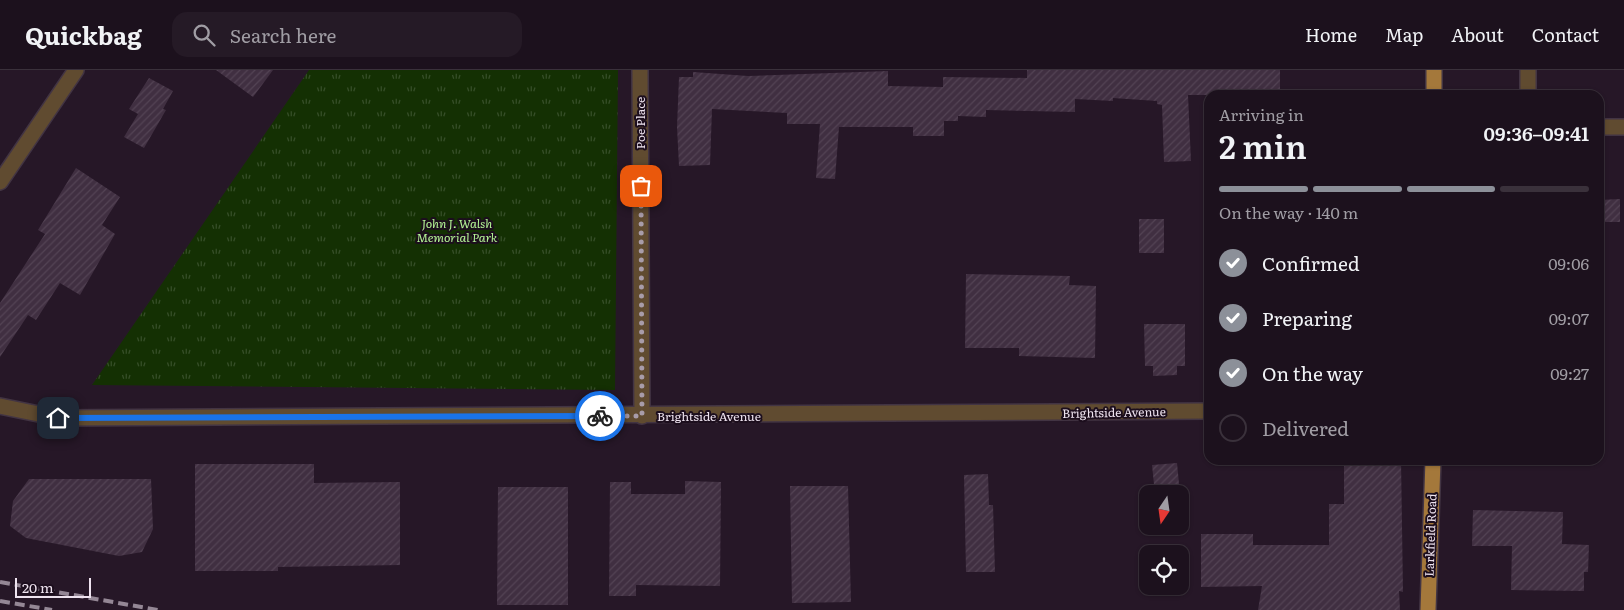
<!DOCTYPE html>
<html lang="en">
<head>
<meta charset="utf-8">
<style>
	body { margin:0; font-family:Literata,serif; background:#251a26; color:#f1f3f6; height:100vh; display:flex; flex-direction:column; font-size:19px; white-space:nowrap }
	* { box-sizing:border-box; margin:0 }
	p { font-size:16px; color:#a09da4 }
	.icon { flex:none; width:28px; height:28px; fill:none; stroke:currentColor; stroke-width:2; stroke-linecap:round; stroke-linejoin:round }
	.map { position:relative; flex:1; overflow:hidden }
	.details { position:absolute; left:1204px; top:20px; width:400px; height:375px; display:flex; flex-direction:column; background:#1c111d; border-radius:15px; box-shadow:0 1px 4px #0004,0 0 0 1px #3a313b }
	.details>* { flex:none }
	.needle { width:32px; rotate:193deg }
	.buttons { position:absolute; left:1139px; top:415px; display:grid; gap:10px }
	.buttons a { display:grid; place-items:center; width:50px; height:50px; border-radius:10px; background:#1c111d; box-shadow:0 1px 4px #0004,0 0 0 1px #3a313b; font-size:25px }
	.scale { position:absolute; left:15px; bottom:12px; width:76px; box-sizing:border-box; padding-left:5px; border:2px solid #eee3ef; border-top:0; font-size:14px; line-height:18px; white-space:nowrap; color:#eee3ef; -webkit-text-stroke:4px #1c0e1d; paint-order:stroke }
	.pin { position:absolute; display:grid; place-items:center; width:42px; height:42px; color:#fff; margin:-21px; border-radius:10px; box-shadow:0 2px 8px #0006 }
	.courier { position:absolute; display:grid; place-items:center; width:50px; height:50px; margin:-25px; border:4px solid #1a73e8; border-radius:50%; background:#fff; color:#222; box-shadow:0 1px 6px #0007 }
	.head em { font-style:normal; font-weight:600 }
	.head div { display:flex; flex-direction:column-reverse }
	.head { display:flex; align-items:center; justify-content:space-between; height:85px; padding:0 15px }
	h1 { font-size:32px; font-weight:600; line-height:38px }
	.bar { display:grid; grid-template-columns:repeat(4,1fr); gap:8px 5px; align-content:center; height:60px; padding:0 15px }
	.bar i { height:6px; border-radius:4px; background:#3a313b }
	.bar .current { background:#8c9099 }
	.bar p { grid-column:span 4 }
	ol { padding:0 15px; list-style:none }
	li { display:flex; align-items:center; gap:15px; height:55px }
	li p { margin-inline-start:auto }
	li .icon { padding:5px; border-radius:50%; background:#8c9099; color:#fff; stroke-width:4 }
	li:last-child { color:#a09da4 }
	li i { width:28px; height:28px; border:2px solid #3a313b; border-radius:50% }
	header { display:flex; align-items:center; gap:30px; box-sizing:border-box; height:70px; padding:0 25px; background:#1c111d; border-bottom:1px solid #3a313b }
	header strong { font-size:24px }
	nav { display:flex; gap:28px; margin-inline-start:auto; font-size:18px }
	.search { width:350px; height:45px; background:#251a26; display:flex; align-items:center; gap:12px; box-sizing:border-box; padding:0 18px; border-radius:15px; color:#a09da4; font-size:19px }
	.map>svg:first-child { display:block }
	.park { fill:url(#park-tufts) }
	.building { fill:url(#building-hatch) }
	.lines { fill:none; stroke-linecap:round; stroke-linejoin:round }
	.minor-casing { stroke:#423443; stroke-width:18 }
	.major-casing { stroke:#423443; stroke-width:18 }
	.minor { stroke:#604b30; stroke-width:15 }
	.major { stroke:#a4783b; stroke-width:15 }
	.rail { stroke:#948795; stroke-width:4; stroke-dasharray:10 5; stroke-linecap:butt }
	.done { stroke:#a89ca9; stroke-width:5; stroke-dasharray:0 9 }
	.route { stroke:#1a73e8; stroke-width:6 }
	.labels { text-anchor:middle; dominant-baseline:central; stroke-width:4; stroke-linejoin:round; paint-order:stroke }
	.street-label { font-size:12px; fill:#eee3ef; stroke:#1c0e1d }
	.park-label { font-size:12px; font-style:italic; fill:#b4f595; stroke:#1c0e1d }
</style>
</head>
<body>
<header>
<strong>Quickbag</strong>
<div class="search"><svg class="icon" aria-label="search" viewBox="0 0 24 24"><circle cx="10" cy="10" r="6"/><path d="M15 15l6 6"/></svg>Search here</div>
<nav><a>Home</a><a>Map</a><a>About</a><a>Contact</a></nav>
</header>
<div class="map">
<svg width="1624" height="540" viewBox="0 0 1624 540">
	<defs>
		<pattern id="park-tufts" width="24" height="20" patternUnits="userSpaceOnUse" patternTransform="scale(1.25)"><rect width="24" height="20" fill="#143003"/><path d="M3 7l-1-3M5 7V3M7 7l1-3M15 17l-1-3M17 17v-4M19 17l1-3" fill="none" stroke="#364e28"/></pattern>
		<pattern id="building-hatch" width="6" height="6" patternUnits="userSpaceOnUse" patternTransform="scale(1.25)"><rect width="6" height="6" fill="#402f41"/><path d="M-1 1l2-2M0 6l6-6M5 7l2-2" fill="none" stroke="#534354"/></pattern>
	</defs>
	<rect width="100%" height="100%" fill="#261727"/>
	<polygon class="park" points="309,0 618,0 615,320 92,315"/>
	<g class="building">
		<polygon points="216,0 273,0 253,27"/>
		<polygon points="1027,0 1280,0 1280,25 1188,25 1191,91 1164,92 1162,35 1157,34 1157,31 1113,28 1113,31 1075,29 1075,42 986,40 986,47 958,46 958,51 944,51 944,66 913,66 913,57 839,57 835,109 816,108 820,54 787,54 787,43 712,39 710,95 679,96 677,57 679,7 693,7 693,2 748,6 888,1 888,16 943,17 943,7 1027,8"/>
		<polygon points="149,8 173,21 163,39 166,40 144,78 124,67 138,44 129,39"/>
		<polygon points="76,98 120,127 102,155 115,164 80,225 60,213 36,250 28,245 0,287 0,233 45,164 38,160"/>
		<polygon points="1620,129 1620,152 1599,152 1599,130"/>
		<rect x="1139" y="149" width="25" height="34"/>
		<polygon points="966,204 1070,206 1069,215 1096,216 1095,288 1019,286 1019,278 965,278"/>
		<polygon points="1144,254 1185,254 1185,296 1177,296 1177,305 1153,306 1153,296 1145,296"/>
		<polygon points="1344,390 1401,390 1403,522 1399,521 1400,540 1258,540 1262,516 1201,517 1201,464 1253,464 1253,475 1329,475 1329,434 1344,434"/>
		<polygon points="1177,393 1180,424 1155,424 1152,395"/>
		<polygon points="195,394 314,394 314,413 400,412 400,495 278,497 278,501 195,501"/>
		<polygon points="988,404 989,435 993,435 995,502 966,502 964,405"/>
		<polygon points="29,409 151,409 153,459 142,482 119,486 26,468 10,456 13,431"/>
		<polygon points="685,411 721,412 720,516 636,515 636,526 609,526 610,412 631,412 631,424 685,424"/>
		<polygon points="790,416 848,416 851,532 792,533"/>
		<polygon points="498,417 568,417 568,535 497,535"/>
		<polygon points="1473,440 1563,442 1562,474 1589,475 1588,502 1584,502 1584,521 1511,520 1512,476 1472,476"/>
	</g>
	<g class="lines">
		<g class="minor-casing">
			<g id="minor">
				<polyline points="640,0 642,346"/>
				<polyline points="1528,25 1528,0"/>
				<polyline points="1599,57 1624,57"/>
				<polyline points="0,112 76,0"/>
				<polyline points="0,336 58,348 1209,341"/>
			</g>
		</g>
		<g class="major-casing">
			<g id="major">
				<polyline points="1434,0 1434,25"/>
				<polyline points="1428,540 1433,390"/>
			</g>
		</g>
		<use href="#minor" class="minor"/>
		<use href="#major" class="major"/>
		<g class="rail">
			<polyline points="0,512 158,540"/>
			<polyline points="0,531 52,540"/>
		</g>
	</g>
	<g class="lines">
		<polyline class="done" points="600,346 642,346 641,116"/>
		<polyline class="route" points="58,348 600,346"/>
	</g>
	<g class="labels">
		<g class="street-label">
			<text transform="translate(640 53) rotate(-90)">Poe Place</text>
			<text transform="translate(1114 342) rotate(-1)">Brightside Avenue</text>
			<text x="709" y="346">Brightside Avenue</text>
			<text transform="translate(1430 465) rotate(-88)">Larkfield Road</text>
		</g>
		<g class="park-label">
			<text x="457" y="153">John J. Walsh<tspan x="457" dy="14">Memorial Park</tspan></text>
		</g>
	</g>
</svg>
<div class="buttons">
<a><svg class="needle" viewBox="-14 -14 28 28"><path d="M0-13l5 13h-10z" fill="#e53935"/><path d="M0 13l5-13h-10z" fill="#a09da4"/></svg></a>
<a><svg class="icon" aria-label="locate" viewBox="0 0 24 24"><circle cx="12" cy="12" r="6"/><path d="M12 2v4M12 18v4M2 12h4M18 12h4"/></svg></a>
</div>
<div class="scale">20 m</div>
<div class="pin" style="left:641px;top:116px;background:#ea580c"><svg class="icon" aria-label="bag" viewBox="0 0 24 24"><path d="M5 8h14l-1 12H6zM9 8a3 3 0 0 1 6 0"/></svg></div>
<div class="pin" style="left:58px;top:348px;background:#1f2937"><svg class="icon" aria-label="home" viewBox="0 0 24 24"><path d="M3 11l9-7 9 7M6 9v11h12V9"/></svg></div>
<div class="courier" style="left:600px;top:346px"><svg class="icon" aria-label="bike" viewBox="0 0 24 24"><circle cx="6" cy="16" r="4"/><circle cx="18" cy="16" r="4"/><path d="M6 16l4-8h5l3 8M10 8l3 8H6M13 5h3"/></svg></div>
<section class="details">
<div class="head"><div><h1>2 min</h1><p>Arriving in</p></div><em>09:36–09:41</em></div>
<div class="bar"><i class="current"></i><i class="current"></i><i class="current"></i><i></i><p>On the way · 140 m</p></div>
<ol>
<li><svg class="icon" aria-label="check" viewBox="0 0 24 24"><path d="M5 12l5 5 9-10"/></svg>Confirmed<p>09:06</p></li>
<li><svg class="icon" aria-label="check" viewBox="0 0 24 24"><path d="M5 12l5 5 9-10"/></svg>Preparing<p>09:07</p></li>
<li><svg class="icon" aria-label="check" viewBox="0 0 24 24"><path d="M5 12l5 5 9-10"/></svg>On the way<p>09:27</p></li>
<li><i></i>Delivered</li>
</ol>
</section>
</div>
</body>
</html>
